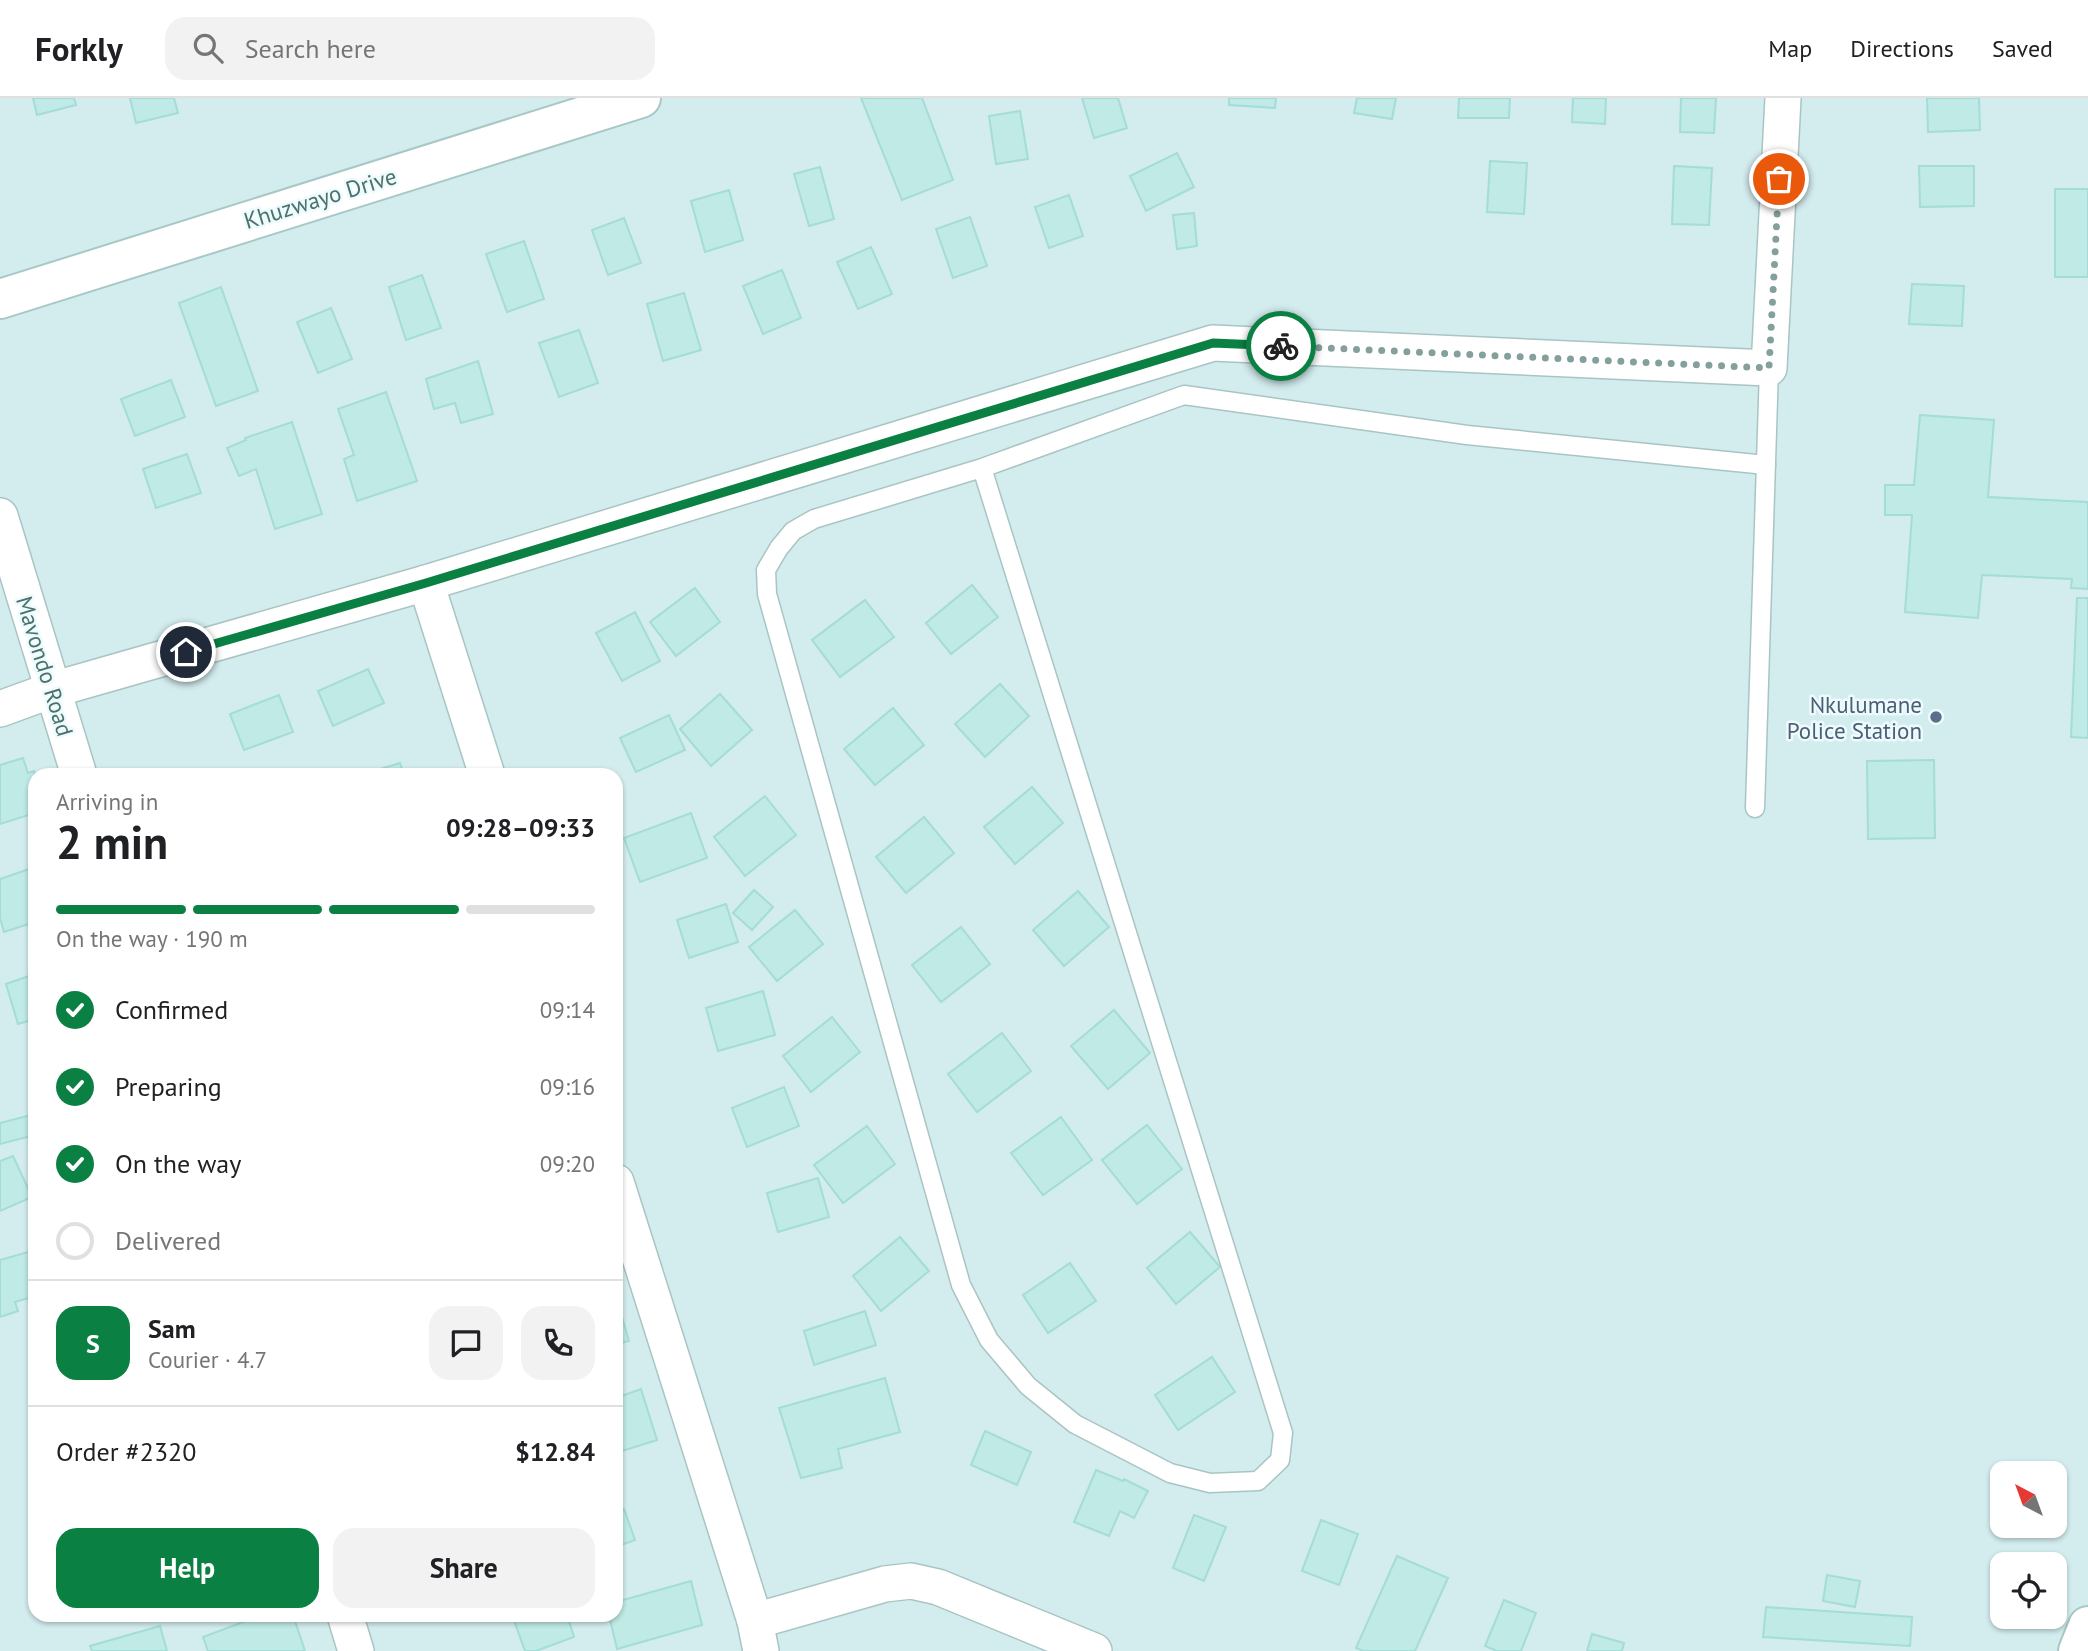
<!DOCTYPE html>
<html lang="en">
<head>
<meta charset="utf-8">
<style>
	body { margin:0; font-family:"PT Sans",sans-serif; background:#f2f2f2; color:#202124; height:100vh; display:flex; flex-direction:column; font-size:26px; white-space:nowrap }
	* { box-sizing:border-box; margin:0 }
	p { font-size:23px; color:#757577 }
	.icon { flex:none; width:38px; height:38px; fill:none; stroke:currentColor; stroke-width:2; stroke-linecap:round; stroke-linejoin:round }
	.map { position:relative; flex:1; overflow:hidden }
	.details { position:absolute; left:28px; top:670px; width:595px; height:854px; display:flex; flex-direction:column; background:#fff; border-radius:21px; box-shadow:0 2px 5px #0004 }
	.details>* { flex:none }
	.needle { width:46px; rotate:319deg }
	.fabs { position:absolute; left:1990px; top:1363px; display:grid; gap:14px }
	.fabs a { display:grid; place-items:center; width:77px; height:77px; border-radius:14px; background:#fff; box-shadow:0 2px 5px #0004; font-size:35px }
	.pin { position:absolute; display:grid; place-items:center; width:60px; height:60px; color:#fff; margin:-30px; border:4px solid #fff; border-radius:50%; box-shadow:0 2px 7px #0007 }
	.courier { position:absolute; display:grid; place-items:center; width:70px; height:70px; margin:-35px; border:5px solid #0b8043; border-radius:50%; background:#fff; color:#222; box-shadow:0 2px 9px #0007 }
	.summary em { font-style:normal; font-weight:700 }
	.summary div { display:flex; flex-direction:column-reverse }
	.summary { display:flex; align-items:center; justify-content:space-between; height:119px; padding:0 28px }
	h1 { font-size:46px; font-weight:700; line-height:52px }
	.bar { display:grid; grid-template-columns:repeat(4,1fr); gap:10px 7px; align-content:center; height:84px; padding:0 28px }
	.bar i { height:9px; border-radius:5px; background:#e0e0e0 }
	.bar .current { background:#0b8043 }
	.bar p { grid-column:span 4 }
	.line { display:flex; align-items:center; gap:18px; padding:0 28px; border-top:2px solid #e0e0e0 }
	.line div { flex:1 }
	.round { display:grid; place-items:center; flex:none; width:74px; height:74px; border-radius:21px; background:#f2f2f2 }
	ol { padding:0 28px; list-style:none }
	li { display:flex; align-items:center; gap:21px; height:77px }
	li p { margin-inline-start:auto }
	li .icon { padding:7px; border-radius:50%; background:#0b8043; color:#fff; stroke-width:4 }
	li:last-child { color:#757577 }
	li i { width:38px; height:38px; border:4px solid #e0e0e0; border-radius:50% }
	.action { display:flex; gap:14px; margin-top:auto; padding:14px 28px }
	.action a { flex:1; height:80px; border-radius:21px; background:#0b8043; color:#fff; font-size:28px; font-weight:700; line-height:80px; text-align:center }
	.action a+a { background:#f2f2f2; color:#202124 }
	header { display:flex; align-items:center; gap:42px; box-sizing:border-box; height:98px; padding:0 35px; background:#fff; border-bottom:2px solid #e0e0e0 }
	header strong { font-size:33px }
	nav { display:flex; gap:38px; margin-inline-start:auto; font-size:24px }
	.search { width:490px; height:63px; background:#f2f2f2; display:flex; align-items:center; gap:18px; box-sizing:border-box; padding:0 24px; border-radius:21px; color:#757577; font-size:26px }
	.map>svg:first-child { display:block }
	.residential { fill:#d3ecee; fill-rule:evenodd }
	.building { fill:#bfeae5; stroke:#a3ddd5; stroke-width:2 }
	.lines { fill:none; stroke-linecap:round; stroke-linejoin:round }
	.lane-casing { stroke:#a9c5c3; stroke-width:21 }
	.street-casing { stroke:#a9c5c3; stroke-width:38 }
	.secondary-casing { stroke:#a7c8c5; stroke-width:42 }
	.lane { stroke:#fff; stroke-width:18 }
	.street { stroke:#fff; stroke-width:35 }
	.secondary { stroke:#fff; stroke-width:38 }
	.done { stroke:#83a09d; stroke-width:7; stroke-dasharray:0 12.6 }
	.route { stroke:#0b8043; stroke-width:9 }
	.service-dot { fill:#5c6f8a; stroke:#ecfbfd; stroke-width:2.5 }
	.labels { text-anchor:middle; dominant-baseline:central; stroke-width:5; stroke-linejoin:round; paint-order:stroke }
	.street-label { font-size:23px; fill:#4e706b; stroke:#ecfbfd }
	.service-label { font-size:23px; fill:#4e5e75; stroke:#ecfbfd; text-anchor:end }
</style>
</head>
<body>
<header>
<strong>Forkly</strong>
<div class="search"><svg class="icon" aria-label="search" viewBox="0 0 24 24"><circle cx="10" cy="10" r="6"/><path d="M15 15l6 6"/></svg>Search here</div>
<nav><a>Map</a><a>Directions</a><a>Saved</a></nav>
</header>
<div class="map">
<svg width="2088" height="1553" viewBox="0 0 2088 1553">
	<rect width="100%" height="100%" fill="#e6f8fa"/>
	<path class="residential" d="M0,0H2088V1553H0ZM35,677H616V1517H35ZM2002,1376H2054V1428H2002ZM2002,1466H2054V1519H2002Z"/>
	<g class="building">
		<polygon points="33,0 74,0 76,7 37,17"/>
		<polygon points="130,0 174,0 178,15 136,25"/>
		<polygon points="861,0 922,0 953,82 902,102"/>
		<polygon points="1082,0 1118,0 1127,30 1094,40"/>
		<polygon points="1229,0 1276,0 1275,10 1229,7"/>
		<polygon points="1357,0 1396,0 1392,21 1354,15"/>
		<polygon points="1459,0 1510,0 1509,20 1458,20"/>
		<polygon points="1573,0 1606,0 1605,26 1572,24"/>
		<polygon points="1681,0 1716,0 1714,35 1680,34"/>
		<polygon points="1927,0 1979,0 1980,32 1928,34"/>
		<polygon points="1020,13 1028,61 996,66 989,18"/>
		<polygon points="1177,55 1194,89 1146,113 1130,78"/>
		<polygon points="1490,63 1527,65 1524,116 1487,114"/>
		<polygon points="1674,68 1712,70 1709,127 1672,126"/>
		<polygon points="1919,68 1974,68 1974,108 1920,109"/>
		<polygon points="820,69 834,121 809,128 794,76"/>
		<rect x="2055" y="91" width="33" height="88"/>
		<polygon points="729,92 743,142 705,154 691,103"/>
		<polygon points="1069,97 1083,138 1049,150 1035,109"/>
		<polygon points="1194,115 1197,148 1177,151 1173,117"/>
		<polygon points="970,119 987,168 953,180 936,131"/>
		<polygon points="624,120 641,165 608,177 592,132"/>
		<polygon points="524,143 544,201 507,214 486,156"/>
		<polygon points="871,149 892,196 858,211 837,164"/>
		<polygon points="782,172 801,220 763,236 743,188"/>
		<polygon points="422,177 441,230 406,242 389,189"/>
		<polygon points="1912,186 1964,188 1962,228 1909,226"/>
		<polygon points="221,189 258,293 216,308 179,205"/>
		<polygon points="684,195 701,252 663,263 647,206"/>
		<polygon points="331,210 352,261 318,275 297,224"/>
		<polygon points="579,232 598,285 559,299 539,245"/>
		<polygon points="478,263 493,316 461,325 455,305 434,311 426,281"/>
		<polygon points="171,282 185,319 135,338 121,301"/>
		<polygon points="386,294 417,383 357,403 344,361 354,357 338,311"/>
		<polygon points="1920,317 1994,322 1988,399 2088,404 2088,491 2071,490 2072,481 1982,477 1978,520 1905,514 1912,417 1885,417 1885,387 1914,387"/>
		<polygon points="292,324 322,416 275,431 256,371 239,378 227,350 246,342 245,340"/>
		<polygon points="187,356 201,395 156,410 143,371"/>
		<polygon points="972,487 998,519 951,556 926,525"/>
		<polygon points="695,490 720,524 676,558 650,524"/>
		<polygon points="2077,500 2088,500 2088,640 2071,639"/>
		<polygon points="865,502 894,539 840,579 812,542"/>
		<polygon points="635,514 660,563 622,583 596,535"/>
		<polygon points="368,571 384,605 333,628 318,593"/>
		<polygon points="1000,586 1029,618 985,659 955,626"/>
		<polygon points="720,596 752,632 711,668 680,631"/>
		<polygon points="279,597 293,634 244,652 230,616"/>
		<polygon points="893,610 924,647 875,687 844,651"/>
		<polygon points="669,617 685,652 636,674 620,640"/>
		<polygon points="23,660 28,675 34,673 35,677 35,715 0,726 0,667"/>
		<polygon points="1934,662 1935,740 1868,741 1867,663"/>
		<polygon points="400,665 404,677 360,677"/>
		<polygon points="1032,689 1063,725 1015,766 984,729"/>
		<polygon points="765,698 796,737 745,778 714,739"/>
		<polygon points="691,715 707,760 640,784 624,740"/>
		<polygon points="924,719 954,755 906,795 876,759"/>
		<polygon points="35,769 35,824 4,834 0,820 0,781"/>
		<polygon points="754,792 773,809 752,832 733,815"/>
		<polygon points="1078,793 1109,829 1064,868 1033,832"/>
		<polygon points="726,806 738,844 689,860 677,822"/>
		<polygon points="795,812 823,846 777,883 749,849"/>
		<polygon points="961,829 990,866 941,904 912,867"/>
		<polygon points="35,876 35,921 18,926 6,886"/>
		<polygon points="763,893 775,937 718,953 706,910"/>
		<polygon points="1114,912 1150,955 1108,991 1071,948"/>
		<polygon points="832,919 860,954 811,994 783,958"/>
		<polygon points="1002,935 1031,973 977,1014 948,976"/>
		<polygon points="784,989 799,1028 747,1049 732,1010"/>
		<polygon points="35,1016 35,1037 0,1046 0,1025"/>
		<polygon points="1061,1019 1092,1062 1043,1097 1011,1055"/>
		<polygon points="1147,1027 1182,1071 1137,1106 1102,1062"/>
		<polygon points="867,1028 895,1066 843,1105 814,1067"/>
		<polygon points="13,1058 32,1099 0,1113 0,1063"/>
		<polygon points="818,1080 829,1119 778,1134 767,1095"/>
		<polygon points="1190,1134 1220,1169 1176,1206 1147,1170"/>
		<polygon points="900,1139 929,1173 881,1213 853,1178"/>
		<polygon points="35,1152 35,1198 15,1204 18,1213 0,1219 0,1162"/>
		<polygon points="1070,1165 1096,1203 1048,1235 1023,1197"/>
		<polygon points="616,1198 629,1243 616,1246"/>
		<polygon points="865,1213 876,1247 814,1267 804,1233"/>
		<polygon points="1212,1259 1235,1294 1178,1332 1155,1297"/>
		<polygon points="885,1280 900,1334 838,1351 842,1370 801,1380 779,1310"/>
		<polygon points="641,1291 657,1342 616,1355 616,1300"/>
		<polygon points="985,1333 1031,1354 1017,1387 971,1367"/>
		<polygon points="1096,1372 1123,1383 1124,1381 1148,1393 1134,1420 1120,1413 1109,1438 1074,1424"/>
		<polygon points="624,1411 635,1442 616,1449 616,1414"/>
		<polygon points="1194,1417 1226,1429 1204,1483 1173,1470"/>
		<polygon points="1321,1422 1358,1436 1339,1487 1302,1473"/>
		<polygon points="1397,1458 1448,1480 1415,1553 1363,1553 1356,1550"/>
		<polygon points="1827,1477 1860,1483 1855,1509 1823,1503"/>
		<polygon points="691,1483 702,1527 617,1551 609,1517 616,1517 616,1504"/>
		<polygon points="1504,1502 1536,1515 1521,1553 1497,1553 1485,1548"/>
		<polygon points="1766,1509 1912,1519 1910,1548 1763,1539"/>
		<polygon points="249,1517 293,1517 305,1553 208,1553 203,1539 251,1521"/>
		<polygon points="512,1517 567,1517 574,1539 536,1553 525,1553"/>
		<polygon points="160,1528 167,1553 92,1553 90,1548"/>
		<polygon points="1592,1536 1624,1545 1622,1553 1587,1553"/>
	</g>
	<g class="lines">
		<g class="lane-casing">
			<g id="lane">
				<polyline points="982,370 1283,1335 1280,1362 1258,1383 1210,1385 1170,1375 1075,1326 1028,1288 989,1242 961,1187 767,496 766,472 779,450 793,433 814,421 982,370 1184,297 1467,337 1766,367"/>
				<polyline points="1755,710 1769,270"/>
			</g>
		</g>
		<g class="street-casing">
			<g id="street">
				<polyline points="0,418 79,677"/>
				<polyline points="426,485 487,677"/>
				<polyline points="0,611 52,592 426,485 1213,245 1769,270 1783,0"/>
				<polyline points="616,1084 755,1523 761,1553"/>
				<polyline points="345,1517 356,1553"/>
				<polyline points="755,1523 885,1486 911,1483 938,1489 1094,1553"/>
			</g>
		</g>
		<g class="secondary-casing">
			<g id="secondary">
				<polyline points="0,201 641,0"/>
				<polyline points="2078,1553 2088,1528"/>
			</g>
		</g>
		<use href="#lane" class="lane"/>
		<use href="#street" class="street"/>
		<use href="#secondary" class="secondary"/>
	</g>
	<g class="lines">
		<polyline class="done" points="1281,248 1769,270 1779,81"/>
		<polyline class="route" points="186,554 426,485 1213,245 1281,248"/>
	</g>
	<circle class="service-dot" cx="1936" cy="619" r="7"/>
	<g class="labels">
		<g class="street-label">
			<text transform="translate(320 100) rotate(-17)">Khuzwayo Drive</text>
			<text transform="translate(45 568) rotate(73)">Mavondo Road</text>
		</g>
		<g class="service-label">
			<text x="1922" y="606">Nkulumane<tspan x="1922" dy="26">Police Station</tspan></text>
		</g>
	</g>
</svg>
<div class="fabs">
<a><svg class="needle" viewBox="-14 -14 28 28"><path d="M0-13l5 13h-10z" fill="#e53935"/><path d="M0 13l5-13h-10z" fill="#757577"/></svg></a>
<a><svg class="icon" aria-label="locate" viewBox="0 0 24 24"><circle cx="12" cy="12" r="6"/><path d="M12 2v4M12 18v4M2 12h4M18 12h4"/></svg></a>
</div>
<div class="pin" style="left:1779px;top:81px;background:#ea580c"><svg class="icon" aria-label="bag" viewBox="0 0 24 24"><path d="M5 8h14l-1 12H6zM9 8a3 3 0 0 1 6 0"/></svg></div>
<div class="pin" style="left:186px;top:554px;background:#1f2937"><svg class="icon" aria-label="home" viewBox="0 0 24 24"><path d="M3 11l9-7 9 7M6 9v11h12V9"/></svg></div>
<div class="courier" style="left:1281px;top:248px"><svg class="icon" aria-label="bike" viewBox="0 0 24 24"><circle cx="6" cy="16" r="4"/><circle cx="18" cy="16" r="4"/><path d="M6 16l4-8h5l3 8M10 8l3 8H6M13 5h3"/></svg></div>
<section class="details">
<div class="summary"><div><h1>2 min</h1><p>Arriving in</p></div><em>09:28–09:33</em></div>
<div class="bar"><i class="current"></i><i class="current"></i><i class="current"></i><i></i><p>On the way · 190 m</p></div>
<ol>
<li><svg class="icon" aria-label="check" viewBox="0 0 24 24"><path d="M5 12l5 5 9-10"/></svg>Confirmed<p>09:14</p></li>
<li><svg class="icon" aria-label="check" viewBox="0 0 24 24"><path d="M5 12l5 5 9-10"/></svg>Preparing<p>09:16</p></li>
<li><svg class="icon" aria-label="check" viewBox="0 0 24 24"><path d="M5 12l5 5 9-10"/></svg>On the way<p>09:20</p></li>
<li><i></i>Delivered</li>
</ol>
<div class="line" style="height:126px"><b class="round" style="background:#0b8043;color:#fff">S</b><div><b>Sam</b><p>Courier · 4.7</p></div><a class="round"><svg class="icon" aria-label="chat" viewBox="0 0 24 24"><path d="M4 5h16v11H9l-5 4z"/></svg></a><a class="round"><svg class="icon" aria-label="phone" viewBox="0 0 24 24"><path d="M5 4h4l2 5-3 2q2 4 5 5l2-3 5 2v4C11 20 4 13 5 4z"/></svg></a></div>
<div class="line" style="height:91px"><div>Order #2320</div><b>$12.84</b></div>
<div class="action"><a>Help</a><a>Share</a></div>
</section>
</div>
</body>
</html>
